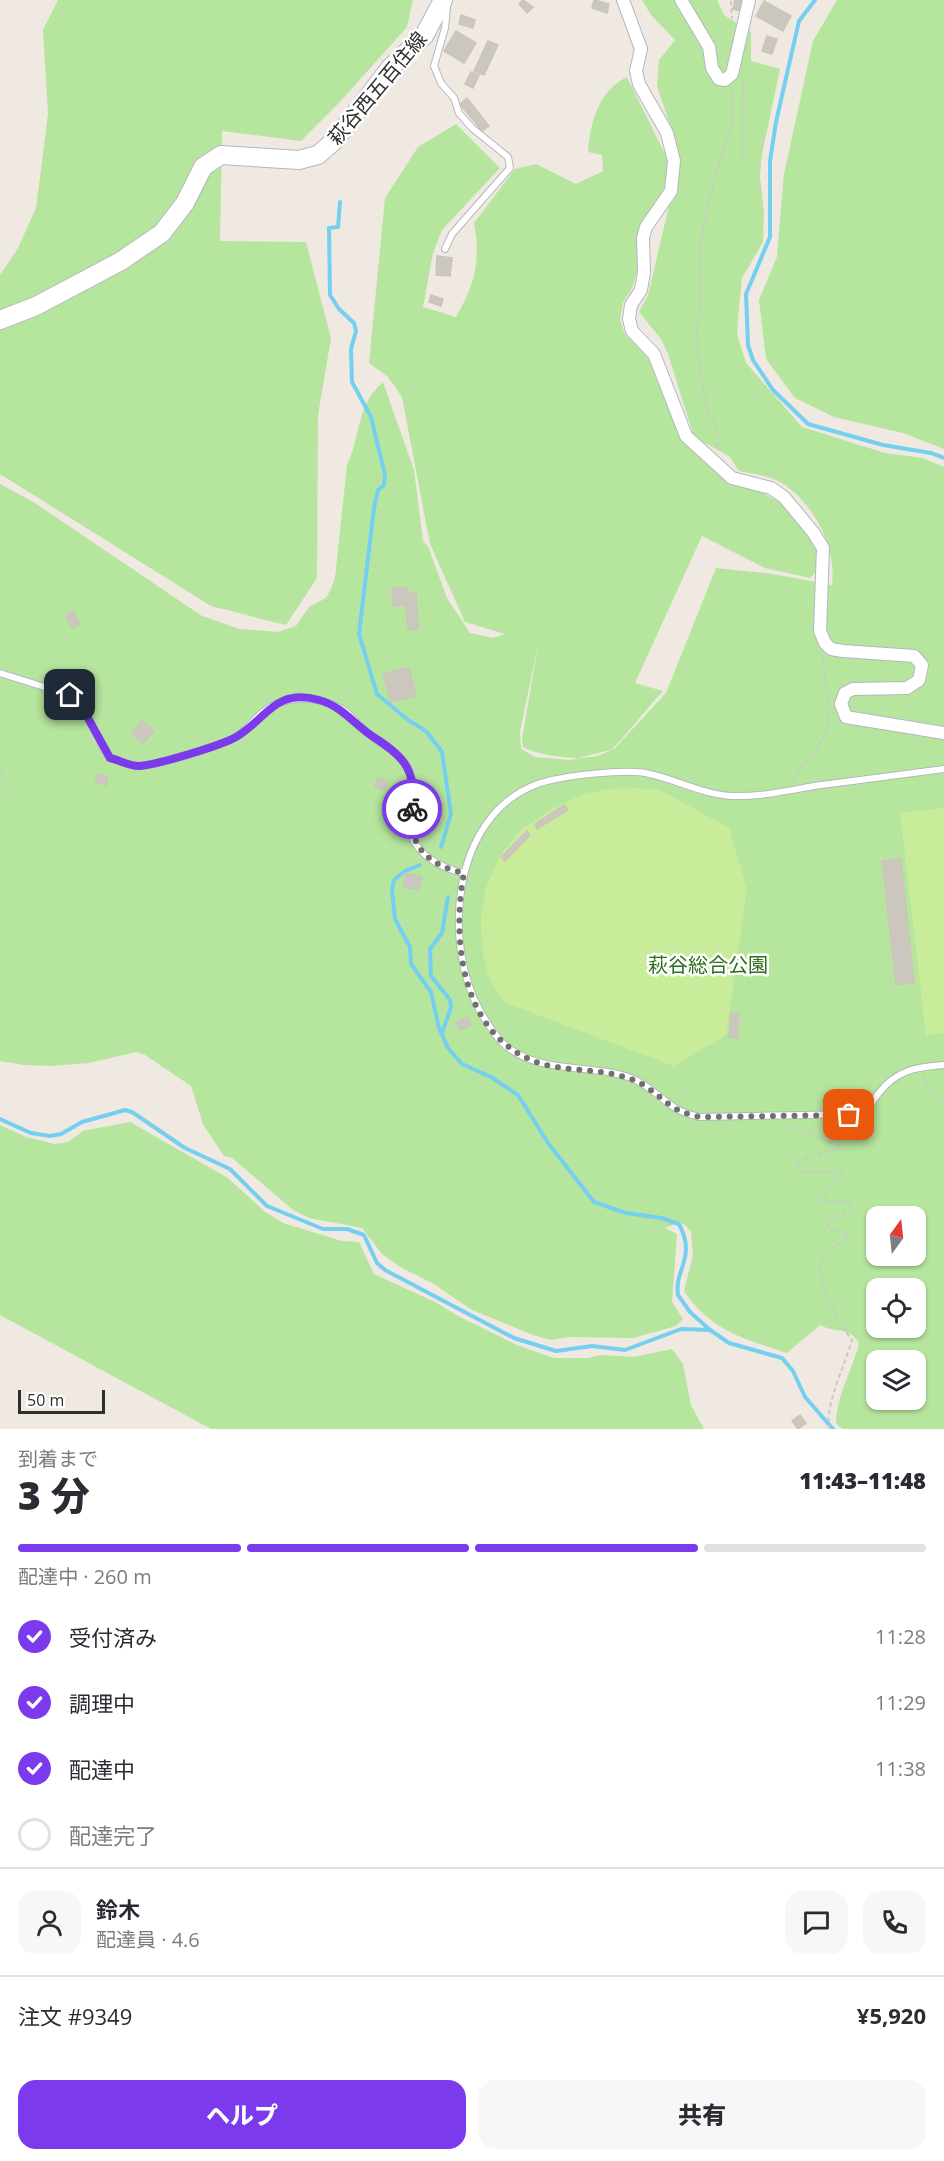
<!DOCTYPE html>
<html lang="ja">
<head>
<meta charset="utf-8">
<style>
	body { margin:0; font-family:"Open Sans","Noto Sans JP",sans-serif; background:#f7f7f7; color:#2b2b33; height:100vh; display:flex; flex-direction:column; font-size:22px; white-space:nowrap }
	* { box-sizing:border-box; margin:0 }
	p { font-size:20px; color:#7c7c81 }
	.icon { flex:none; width:33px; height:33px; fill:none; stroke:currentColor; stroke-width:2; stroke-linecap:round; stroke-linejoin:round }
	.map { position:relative; height:1429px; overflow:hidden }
	.drawer { display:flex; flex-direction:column; background:#fff; flex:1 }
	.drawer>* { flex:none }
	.needle { width:39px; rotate:15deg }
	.controls { position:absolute; left:866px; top:1206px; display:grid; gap:12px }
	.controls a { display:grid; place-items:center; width:60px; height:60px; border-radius:12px; background:#fff; box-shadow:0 2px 4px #0004; font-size:30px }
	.scale { position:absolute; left:18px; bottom:15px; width:87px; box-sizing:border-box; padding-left:6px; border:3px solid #2e2e2e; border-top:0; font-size:16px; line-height:21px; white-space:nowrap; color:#2e2e2e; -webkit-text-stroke:4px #fff; paint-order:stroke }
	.pin { position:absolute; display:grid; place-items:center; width:51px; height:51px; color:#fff; margin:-26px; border-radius:12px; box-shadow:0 3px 9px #0006 }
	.courier { position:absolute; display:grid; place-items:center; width:60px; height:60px; margin:-30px; border:4px solid #7c3aed; border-radius:50%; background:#fff; color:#222; box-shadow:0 2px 8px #0007 }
	.summary em { font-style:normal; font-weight:800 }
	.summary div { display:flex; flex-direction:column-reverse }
	.summary { display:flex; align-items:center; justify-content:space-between; height:102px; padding:0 18px }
	h1 { font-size:39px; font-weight:800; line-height:45px }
	.bar { display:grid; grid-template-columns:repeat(4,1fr); gap:9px 6px; align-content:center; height:72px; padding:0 18px }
	.bar i { height:8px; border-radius:4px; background:#e1e1e2 }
	.bar .active { background:#7c3aed }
	.bar p { grid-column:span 4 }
	.line { display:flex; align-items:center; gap:15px; padding:0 18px; border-top:2px solid #e1e1e2 }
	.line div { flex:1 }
	.round { display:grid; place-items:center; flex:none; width:63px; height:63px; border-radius:18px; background:#f7f7f7 }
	ol { padding:0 18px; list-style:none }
	li { display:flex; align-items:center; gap:18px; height:66px }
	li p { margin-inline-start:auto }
	li .icon { padding:6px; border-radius:50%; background:#7c3aed; color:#fff; stroke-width:4 }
	li:last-child { color:#7c7c81 }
	li i { width:33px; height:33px; border:3px solid #e1e1e2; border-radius:50% }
	.cta { display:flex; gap:12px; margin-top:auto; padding:12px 18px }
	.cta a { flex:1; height:69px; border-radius:18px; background:#7c3aed; color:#fff; font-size:24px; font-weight:800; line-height:69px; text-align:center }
	.cta a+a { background:#f7f7f7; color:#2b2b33 }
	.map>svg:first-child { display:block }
	.green { fill:#b6e59e; fill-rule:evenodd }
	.pitch { fill:#c9ec9a }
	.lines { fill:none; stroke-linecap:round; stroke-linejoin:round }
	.stream { stroke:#75cff0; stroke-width:4 }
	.building { fill:#cbc7bf; stroke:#cbc5ba; stroke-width:1.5 }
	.lane-casing { stroke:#b4b7c1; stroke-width:8 }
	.street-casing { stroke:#b4b7c1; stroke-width:14 }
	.secondary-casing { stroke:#b4b7c1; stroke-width:20 }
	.path { stroke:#c9c9c9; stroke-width:2; stroke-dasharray:4.5 3; stroke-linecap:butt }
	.lane { stroke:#fff; stroke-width:6 }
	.street { stroke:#fff; stroke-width:12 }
	.secondary { stroke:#fff; stroke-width:18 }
	.done { stroke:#726f6d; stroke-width:6; stroke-dasharray:0 10.8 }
	.route { stroke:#7c3aed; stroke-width:8 }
	.labels { text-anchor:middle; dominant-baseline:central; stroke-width:5; stroke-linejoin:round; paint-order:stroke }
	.street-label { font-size:20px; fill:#2e2e2e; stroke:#fff }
	.park-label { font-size:20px; fill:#2c6e1b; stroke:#fff }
</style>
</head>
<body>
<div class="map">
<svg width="944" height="1429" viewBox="0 0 944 1429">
	<rect width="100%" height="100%" fill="#efe9e1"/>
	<g class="green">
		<polygon points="58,0 413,0 407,27 338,104 301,141 222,131 220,241 306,242 331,338 318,415 317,578 286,625 211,606 0,474 0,275 18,248 36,208 48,114 43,30"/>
		<path d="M642,0H717L724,15L751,32V61L780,69L762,154L760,176L764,213L763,242L742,278L739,307L737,334L746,363L802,427L885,453L923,458L944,467V1429H842L836,1423C837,1395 852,1371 859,1343C849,1326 833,1333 820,1325L787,1353C743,1338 712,1332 684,1291L693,1255L691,1231L681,1222L665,1228L677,1234L672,1302L683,1319L676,1326L633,1338L569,1337L551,1340L533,1335L472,1310L432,1283L400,1267L382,1254L362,1228L309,1218L293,1210L232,1158L224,1156L203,1124L191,1086L145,1055L136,1052L89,1063L51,1066L24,1065L0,1061V484L35,503L202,616L240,629L278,632L296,626L309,607L326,598L331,589L335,578L347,465C361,436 356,405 383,382L414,470L423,541L428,546L447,598L470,633L493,638L505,634L465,622L430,544L402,397L388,377L369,363L385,198L418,147L456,124L500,168L442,230L433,253L423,307L456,317C475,284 481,261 474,223L515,169L536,164L576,184L603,171L602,155L588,152C590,123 599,90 627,77L669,162L668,177L659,199L639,226L637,272L633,286L623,303L620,320L625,334L649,359L683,438L728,484L761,492L788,507L809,533L817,551L816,572L810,578L765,568L702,536L635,683L663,691C646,709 630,731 613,748C595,765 543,757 523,747L522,739L538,646L520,731L521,749L535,757L570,760L614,749L666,693L716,568L773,574L832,585C837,547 813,501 780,482C769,475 751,474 739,471L729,456L694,437L668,354L661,339L639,312L648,295L678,168L674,137L657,86L659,60L675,40L651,15ZM876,1216H915V1256H876ZM876,1288H915V1328H876ZM876,1360H915V1400H876Z"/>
		<polygon points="837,0 944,0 944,449 903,433 834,417 795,398 766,359 759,300 777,257 784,174 813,41"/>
		<polygon points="130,1122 228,1178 264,1211 283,1223 342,1241 359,1242 374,1274 437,1303 456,1315 517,1345 553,1358 588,1358 601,1355 633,1357 672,1349 683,1364 691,1405 704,1429 211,1429 0,1315 0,1125 26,1137 55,1144 68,1142 83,1131"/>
	</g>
	<g class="pitch">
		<polygon points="623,787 660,790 729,828 747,889 726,1035 674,1066 503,1002 488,975 482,950 481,919 485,890 501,854 521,830 553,808 587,793"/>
		<polygon points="944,808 944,1033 926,1035 900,813"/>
	</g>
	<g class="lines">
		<g class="stream">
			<polyline points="815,0 799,21 776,122 770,161 770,237 746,294 748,345 753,360 773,390 808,424 883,445 931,453 944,458"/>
			<polyline points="340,202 338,227 329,228 330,295 339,309 354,323 356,331 351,349 352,382 371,417 385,475 384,485 378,490 374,508 359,634 377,694 408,720 426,731 442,752 451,814 441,847"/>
			<path d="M420,865L405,871L394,880L392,890L395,919L410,947L411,964L431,992L439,1028L448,1048L462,1064L491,1077L518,1095L548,1143L594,1202L626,1213L661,1218L679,1224C697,1258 674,1269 678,1295L690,1312L710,1330"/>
			<polyline points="442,1033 451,1007 450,1000 431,976 430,949 442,933 448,897"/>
			<polyline points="0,1119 31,1133 50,1136 61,1134 82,1122 125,1110 132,1112 185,1148 230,1169 267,1206 323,1229 347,1229 364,1235 377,1263 385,1270 514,1338 556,1351 592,1346 625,1350 681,1329 710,1330 729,1343 782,1358 793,1371 805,1397 833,1429"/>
		</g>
	</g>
	<g class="building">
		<polygon points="523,0 533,7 527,13 519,4"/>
		<polygon points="594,0 609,4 607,13 592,8"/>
		<polygon points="735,0 744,0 741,11 733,9"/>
		<polygon points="764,1 791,16 783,31 756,16"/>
		<polygon points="461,15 475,20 473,28 459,24"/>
		<polygon points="456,31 476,43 464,63 444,51"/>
		<polygon points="767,36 777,39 772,54 762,51"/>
		<polygon points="488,41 498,45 484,75 474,71"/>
		<polygon points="471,72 479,75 473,88 465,84"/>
		<polygon points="467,98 489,126 482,131 460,104"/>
		<polygon points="437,256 452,258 450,276 436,275"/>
		<polygon points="431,295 443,299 441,306 429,302"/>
		<polygon points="407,587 408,593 416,593 418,629 408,630 406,605 393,606 392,588"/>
		<polygon points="73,611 80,624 72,628 66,616"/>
		<polygon points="409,668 416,696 391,702 383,674"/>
		<polygon points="142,721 154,731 143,743 132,733"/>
		<polygon points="98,774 108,777 106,785 95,782"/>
		<polygon points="378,778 388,781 385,790 375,787"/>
		<polygon points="564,805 568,810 537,829 535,824"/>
		<polygon points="527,831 530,835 505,861 501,857"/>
		<polygon points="901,859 914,983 896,985 882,861"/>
		<polygon points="406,873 422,877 419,890 403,887"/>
		<polygon points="731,1013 739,1014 737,1038 729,1037"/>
		<polygon points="468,1017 471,1025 460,1030 456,1022"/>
		<polygon points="800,1415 806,1423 798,1429 792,1421"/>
	</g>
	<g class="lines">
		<g class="lane-casing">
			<g id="lane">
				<polyline points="445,249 452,234 510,168 508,157 472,128 459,113 454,98 441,83 434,66 445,28 447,7"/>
				<path d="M0,673L70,695L83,709L109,758C119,760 131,767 140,766C159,765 219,746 236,737C246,731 253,720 263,712C284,695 315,695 340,708C352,714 359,727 370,735C387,748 404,754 411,775C417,792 410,808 410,825C411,853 440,868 464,873"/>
				<path d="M944,769C901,775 857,780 814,786C786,791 760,797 731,796C702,794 677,780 650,774C627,768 557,776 535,785C451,818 442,944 481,1013C489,1025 495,1037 506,1046C542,1075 590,1063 631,1078C650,1085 661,1100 677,1109C684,1113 692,1115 699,1117L859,1114C869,1110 872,1102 878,1094C896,1070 916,1067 944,1065"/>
			</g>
		</g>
		<g class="street-casing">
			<g id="street">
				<polyline points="623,0 641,49 636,71 639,84 667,133 674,161 671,191 646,227 643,238 644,272 641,290 631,305 629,319 632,331 654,354 686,436 732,478 771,488 784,497 813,532 823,548 820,631 825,643 831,649 843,651 914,656 922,665 919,680 907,688 853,689 845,693 841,704 846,717 944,733"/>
				<polyline points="681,0 709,47 712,68 719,79 725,80 732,74 749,0"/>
			</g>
		</g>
		<g class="secondary-casing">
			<polyline id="secondary" points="0,320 36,306 121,261 162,233 185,203 203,167 221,155 299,160 318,155 335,140 390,68 424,36 443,0"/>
		</g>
		<g class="path">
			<polyline points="731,1 732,19"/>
			<polyline points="742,159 743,79"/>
			<polyline points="716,447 718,434 707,408 699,367 697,333 700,303 700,246 709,199 733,121 732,89"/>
			<polyline points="823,658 828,702"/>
			<polyline points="0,771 11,787"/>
			<path d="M792,780C809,756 831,740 829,708"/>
			<polyline points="923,1076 932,1093 944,1098"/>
			<path d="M787,1124L839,1146C834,1154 809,1151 796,1166L801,1172L842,1171L843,1174L820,1199L821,1201L849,1202L851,1204L849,1209L832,1219L827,1225L828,1229L848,1234C845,1245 835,1245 827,1252C808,1271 839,1324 852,1340C846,1363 823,1408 830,1429"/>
		</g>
		<use href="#lane" class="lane"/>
		<use href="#street" class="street"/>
		<use href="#secondary" class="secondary"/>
	</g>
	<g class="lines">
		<path class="done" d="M412,809C408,847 428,865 464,873C451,942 462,1037 539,1063C567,1072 599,1068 628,1078C649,1084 660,1100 678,1110C684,1113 692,1115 699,1117L849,1115"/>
		<path class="route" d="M70,695L83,709L110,758C119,760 131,767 140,766C159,764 220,746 236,737C267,719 274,688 319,700C344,707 355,726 375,738C405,757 417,772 412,809"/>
	</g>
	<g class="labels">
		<g class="street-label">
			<text transform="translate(377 88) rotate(-50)">萩谷西五百住線</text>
		</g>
		<g class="park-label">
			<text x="708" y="964">萩谷総合公園</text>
		</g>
	</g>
</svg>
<div class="controls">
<a><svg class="needle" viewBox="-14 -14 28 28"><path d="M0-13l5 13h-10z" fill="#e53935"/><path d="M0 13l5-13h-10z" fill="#7c7c81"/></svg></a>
<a><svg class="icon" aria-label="locate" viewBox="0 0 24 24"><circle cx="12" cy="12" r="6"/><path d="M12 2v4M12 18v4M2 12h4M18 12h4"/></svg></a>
<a><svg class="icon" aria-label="layers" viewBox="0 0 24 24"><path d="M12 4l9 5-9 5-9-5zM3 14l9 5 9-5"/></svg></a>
</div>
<div class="scale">50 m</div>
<div class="pin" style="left:849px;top:1115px;background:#ea580c"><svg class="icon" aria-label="bag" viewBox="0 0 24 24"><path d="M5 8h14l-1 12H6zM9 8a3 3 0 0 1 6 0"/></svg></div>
<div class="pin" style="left:70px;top:695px;background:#1f2937"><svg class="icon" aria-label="home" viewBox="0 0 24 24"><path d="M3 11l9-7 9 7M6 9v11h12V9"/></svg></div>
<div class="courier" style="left:412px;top:809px"><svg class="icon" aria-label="bike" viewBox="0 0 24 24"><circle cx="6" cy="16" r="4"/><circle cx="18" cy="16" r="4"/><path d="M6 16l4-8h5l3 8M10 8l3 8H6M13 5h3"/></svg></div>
</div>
<section class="drawer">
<div class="summary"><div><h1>3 分</h1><p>到着まで</p></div><em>11:43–11:48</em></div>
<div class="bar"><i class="active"></i><i class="active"></i><i class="active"></i><i></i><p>配達中 · 260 m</p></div>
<ol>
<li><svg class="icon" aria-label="check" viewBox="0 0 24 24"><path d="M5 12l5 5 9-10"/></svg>受付済み<p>11:28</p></li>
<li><svg class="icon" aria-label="check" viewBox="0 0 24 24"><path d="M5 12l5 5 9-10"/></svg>調理中<p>11:29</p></li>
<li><svg class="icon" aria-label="check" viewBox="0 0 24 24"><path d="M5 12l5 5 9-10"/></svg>配達中<p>11:38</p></li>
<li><i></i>配達完了</li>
</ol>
<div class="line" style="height:108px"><a class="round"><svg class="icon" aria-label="person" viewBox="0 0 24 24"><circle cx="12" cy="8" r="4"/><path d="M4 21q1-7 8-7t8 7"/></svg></a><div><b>鈴木</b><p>配達員 · 4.6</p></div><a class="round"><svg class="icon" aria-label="chat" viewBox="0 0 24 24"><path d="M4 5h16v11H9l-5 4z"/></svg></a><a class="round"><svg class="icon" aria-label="phone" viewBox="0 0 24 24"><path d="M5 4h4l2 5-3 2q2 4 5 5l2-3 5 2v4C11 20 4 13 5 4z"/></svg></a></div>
<div class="line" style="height:78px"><div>注文 #9349</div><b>¥5,920</b></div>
<div class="cta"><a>ヘルプ</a><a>共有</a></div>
</section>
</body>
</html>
